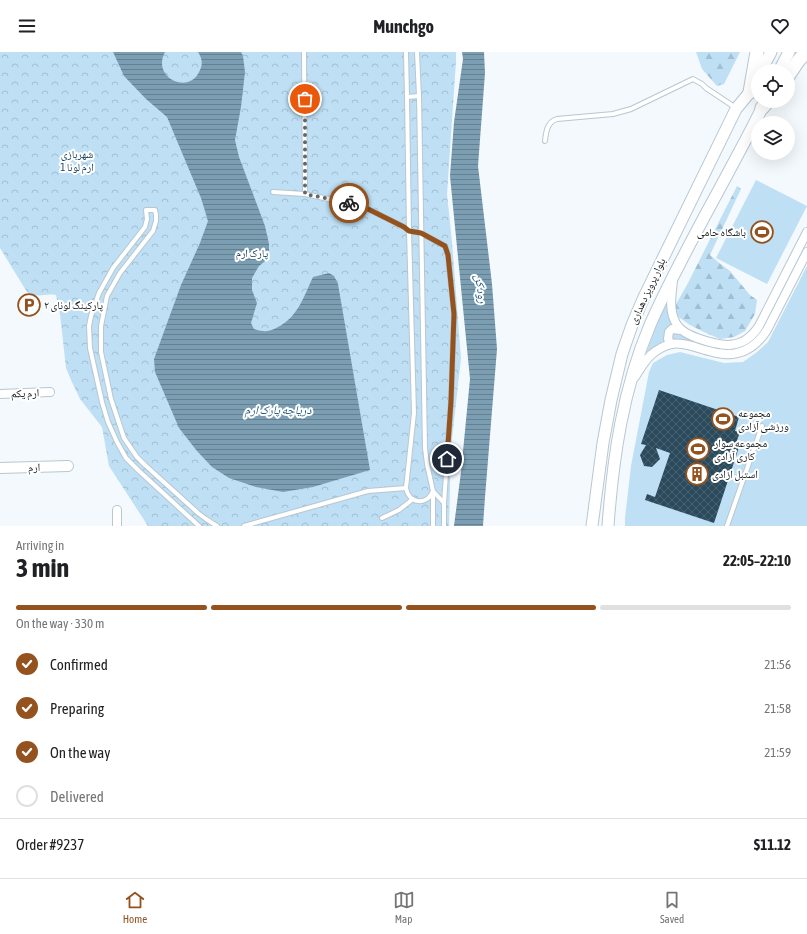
<!DOCTYPE html>
<html lang="en">
<head>
<meta charset="utf-8">
<style>
	body { margin:0; font-family:"Asap Condensed","Noto Naskh Arabic",sans-serif; background:#f6f6f6; color:#202124; height:100vh; display:flex; flex-direction:column; font-size:15px; white-space:nowrap }
	* { box-sizing:border-box; margin:0 }
	p { font-size:13px; color:#757577 }
	.icon { flex:none; width:22px; height:22px; fill:none; stroke:currentColor; stroke-width:2; stroke-linecap:round; stroke-linejoin:round }
	.map { position:relative; height:474px; overflow:hidden }
	.sheet { display:flex; flex-direction:column; background:#fff; flex:1 }
	.sheet>* { flex:none }
	.fabs { position:absolute; left:751px; top:12px; display:grid; gap:8px }
	.fabs a { display:grid; place-items:center; width:44px; height:44px; border-radius:50%; background:#fff; box-shadow:0 4px 16px #0002; font-size:20px }
	.pin { position:absolute; display:grid; place-items:center; width:34px; height:34px; color:#fff; margin:-17px; border:2px solid #fff; border-radius:50%; box-shadow:0 1px 4px #0007 }
	.courier { position:absolute; display:grid; place-items:center; width:40px; height:40px; margin:-20px; border:3px solid #93521e; border-radius:50%; background:#fff; color:#222; box-shadow:0 1px 5px #0007 }
	.summary em { font-style:normal; font-weight:700 }
	.summary div { display:flex; flex-direction:column-reverse }
	.summary { display:flex; align-items:center; justify-content:space-between; height:68px; padding:0 16px }
	h1 { font-size:26px; font-weight:700; line-height:30px }
	.bar { display:grid; grid-template-columns:repeat(4,1fr); gap:6px 4px; align-content:center; height:48px; padding:0 16px }
	.bar i { height:5px; border-radius:3px; background:#e0e0e0 }
	.bar .active { background:#93521e }
	.bar p { grid-column:span 4 }
	.line { display:flex; align-items:center; gap:10px; padding:0 16px; border-top:1px solid #e0e0e0 }
	.line div { flex:1 }
	ol { padding:0 16px; list-style:none }
	li { display:flex; align-items:center; gap:12px; height:44px }
	li p { margin-inline-start:auto }
	li .icon { padding:4px; border-radius:50%; background:#93521e; color:#fff; stroke-width:4 }
	li:last-child { color:#757577 }
	li i { width:22px; height:22px; border:2px solid #e0e0e0; border-radius:50% }
	header { display:flex; justify-content:space-between; align-items:center; height:52px; padding:0 16px; background:#fff; font-size:18px; font-weight:700 }
	.tabs { display:flex; justify-content:space-around; align-items:center; height:56px; border-top:1px solid #e0e0e0; background:#fff; font-size:11px; color:#757577 }
	.tabs a { display:grid; justify-items:center; gap:2px }
	.tabs .active { color:#93521e }
	.map>svg:first-child { display:block }
	.forest { fill:url(#forest-firs) }
	.park { fill:url(#park-crowns) }
	.garden { fill:#bedff4 }
	.water { fill:url(#water-rules) }
	.building { fill:url(#building-cross-hatch) }
	.lines { fill:none; stroke-linecap:round; stroke-linejoin:round }
	.service-casing { stroke:#b8c7d0; stroke-width:6 }
	.minor-casing { stroke:#b8c7d0; stroke-width:10 }
	.tertiary-casing { stroke:#b8c7d0; stroke-width:12 }
	.secondary-casing { stroke:#b8c7d0; stroke-width:13 }
	.trunk-casing { stroke:#b8c7d0; stroke-width:15 }
	.service { stroke:#fff; stroke-width:4 }
	.minor { stroke:#fff; stroke-width:8 }
	.tertiary { stroke:#fff; stroke-width:10 }
	.secondary { stroke:#fff; stroke-width:11 }
	.trunk { stroke:#fff; stroke-width:13 }
	.done { stroke:#62676b; stroke-width:4; stroke-dasharray:0 7.2 }
	.route { stroke:#93521e; stroke-width:5 }
	.labels { text-anchor:middle; dominant-baseline:central; stroke-width:4; stroke-linejoin:round; paint-order:stroke }
	.park-label { font-size:11px; fill:#0f3e55; stroke:#fff }
	.poi-label { font-size:11px; fill:#14191c; stroke:#fff; text-anchor:start }
	.street-label { font-size:11px; fill:#14191c; stroke:#fff }
	.water-label { font-size:12px; font-style:italic; fill:#1f5b7a; stroke:#fff }
</style>
</head>
<body>
<header><svg class="icon" aria-label="menu" viewBox="0 0 24 24"><path d="M4 6h16M4 12h16M4 18h16"/></svg>Munchgo<svg class="icon" aria-label="heart" viewBox="0 0 24 24"><path d="M12 20l-8-8c-3-5 5-10 8-4 3-6 11-1 8 4z"/></svg></header>
<div class="map">
<svg width="807" height="474" viewBox="0 0 807 474">
	<defs>
		<pattern id="forest-firs" width="22" height="20" patternUnits="userSpaceOnUse"><rect width="22" height="20" fill="#bedff4"/><path d="M5 1l3.5 6h-7zM16 11l3.5 6h-7z" fill="#a2bfd1"/></pattern>
		<pattern id="park-crowns" width="20" height="18" patternUnits="userSpaceOnUse"><rect width="20" height="18" fill="#bedff4"/><path d="M2 6a3 3 0 1 1 6 0M12 15a3 3 0 1 1 6 0" fill="none" stroke="#a2bfd1"/></pattern>
		<pattern id="water-rules" width="6" height="5" patternUnits="userSpaceOnUse"><rect width="6" height="5" fill="#7c9eb3"/><path d="M0 2.5h6" fill="none" stroke="#648091"/></pattern>
		<pattern id="building-cross-hatch" width="8" height="8" patternUnits="userSpaceOnUse"><rect width="8" height="8" fill="#2b4b5d"/><path d="M0 0l8 8M0 8l8-8" fill="none" stroke="#476170"/></pattern>
	</defs>
	<rect width="100%" height="100%" fill="#f3f9fd"/>
	<g class="forest">
		<polygon points="696,0 740,0 724,32 717,34 702,17"/>
		<polygon points="737,134 741,137 710,203 718,210 730,219 750,243 757,248 755,262 745,279 734,285 720,287 706,281 690,273 677,264 675,254 688,231"/>
	</g>
	<path class="park" d="M0,0H456V9L447,142L452,190L461,306L451,396L449,474H148L109,414L102,375L80,347L71,328L66,316L60,262L56,243C44,241 38,247 27,240L0,196Z"/>
	<g class="garden">
		<polygon points="756,128 807,154 767,232 716,206"/>
		<polygon points="807,214 807,474 625,474 625,466 631,414 649,320 653,311 667,303 680,300 724,311 743,310 757,300 768,290"/>
		<polygon points="670,245 674,273 667,291 643,310 658,269"/>
		<polygon points="769,266 769,269 755,290 734,299 711,297 686,288 672,288 670,282 673,278 720,296 727,297 736,296 766,267"/>
	</g>
	<g class="water">
		<path d="M113,0H165C151,26 190,44 200,18C203,12 202,6 198,0H241L243,4L245,20L241,55L235,88L239,105L265,174L269,192V206L259,214L252,226V238L257,251L251,271L254,277C257,278 261,279 263,279C269,280 274,277 278,275C298,265 304,244 313,225L329,221L334,224L338,232L370,418L313,435L283,440L256,435L229,426L212,415L197,399L179,376L155,320L154,307L181,233L200,191L208,169L201,146L167,65L146,47L124,24Z"/>
		<polygon points="462,0 484,0 485,21 478,114 492,232 497,297 485,445 483,474 454,474 461,420 470,327 464,266 450,124 454,70 463,7"/>
	</g>
	<polygon class="building" points="659,338 739,365 735,379 740,380 735,394 739,395 714,471 645,448 647,442 655,445 670,401 656,396 660,407 652,415 644,414 640,403 646,393 641,392"/>
	<g class="lines">
		<g class="service-casing">
			<g id="service">
				<polyline points="304,0 305,142"/>
				<path d="M406,0L407,45L409,179L414,361L406,436C409,452 427,454 433,439L427,412L425,396L419,44L417,0"/>
				<polyline points="407,45 419,44"/>
				<path d="M545,89C546,80 547,70 557,67L613,62L631,57L693,27L702,32L706,36L736,56"/>
				<polyline points="273,140 305,142 362,154 404,175 409,179 421,181 445,194 448,203 454,262 451,349 444,451"/>
				<polyline points="433,439 444,451 444,474"/>
				<polyline points="433,441 433,474"/>
				<polyline points="382,466 399,458 413,447"/>
				<polyline points="199,474 139,419 126,406 117,390 108,370 102,350 90,296 89,274 91,264 99,241 113,216 145,175 147,167 146,158 155,158 156,163 156,169 153,179 120,221 107,244 101,274 101,300 111,347 124,386 137,405 145,413 198,461 206,467 217,474"/>
				<polyline points="244,474 368,439 406,436"/>
				<polyline points="727,474 762,374"/>
			</g>
		</g>
		<g class="minor-casing">
			<g id="minor">
				<path d="M673,228C672,240 669,255 674,267C678,278 687,282 697,286C722,295 743,299 759,274L807,180"/>
				<polyline points="671,292 668,287 669,280 672,277 681,278"/>
				<path d="M635,325C641,316 646,305 656,299C663,294 673,290 682,292C691,293 700,297 709,299C734,307 753,300 767,278L807,200"/>
				<polyline points="0,342 50,340"/>
				<polyline points="117,458 117,474"/>
			</g>
		</g>
		<g class="tertiary-casing">
			<polyline id="tertiary" points="0,416 68,414"/>
		</g>
		<g class="secondary-casing">
			<g id="secondary">
				<polyline points="761,19 771,0"/>
				<polyline points="779,19 789,0"/>
				<polyline points="592,474 603,391 611,348 622,302 632,273 644,245 736,57 750,40 754,32"/>
				<path d="M608,474C613,405 623,337 650,273C675,216 707,161 736,106C746,87 757,68 765,49"/>
			</g>
		</g>
		<g class="trunk-casing">
			<g id="trunk">
				<polyline points="788,24 798,9 806,0"/>
				<polyline points="750,40 757,0"/>
				<polyline points="762,56 768,49"/>
			</g>
		</g>
		<use href="#service" class="service"/>
		<use href="#minor" class="minor"/>
		<use href="#tertiary" class="tertiary"/>
		<use href="#secondary" class="secondary"/>
		<use href="#trunk" class="trunk"/>
	</g>
	<g class="lines">
		<polyline class="done" points="305,47 305,142 349,151"/>
		<polyline class="route" points="349,151 362,154 404,175 409,179 421,181 445,194 448,203 454,262 451,349 447,407"/>
	</g>
	<defs>
		<g id="stadium-ring" transform="scale(1.15)"><circle r="9.5" fill="#fff" stroke="#93521e" stroke-width="1.5"/><path d="M0-5a6.5 5 0 1 0 0 10a6.5 5 0 1 0 0-10ZM-3.5-1.8h7v3.6h-7Z" fill="#93521e"/></g>
		<g id="parking-ring" transform="scale(1.15)"><circle r="9.5" fill="#fff" stroke="#93521e" stroke-width="1.5"/><path d="M-3.5-5.5H1a3.5 3.5 0 0 1 0 7H-1V5.5H-3.5ZM-1-3.4V-.6H.8a1.4 1.4 0 0 0 0-2.8Z" fill="#93521e"/></g>
		<g id="building-ring" transform="scale(1.15)"><circle r="9.5" fill="#fff" stroke="#93521e" stroke-width="1.5"/><path d="M-4-6H4V6H1V3H-1V6H-4ZM-2.5-4.3h1.7v1.8h-1.7ZM.8-4.3h1.7v1.8H.8ZM-2.5-1h1.7V.8h-1.7ZM.8-1h1.7V.8H.8Z" fill="#93521e"/></g>
	</defs>
	<g fill-rule="evenodd">
		<use href="#stadium-ring" x="762" y="180"/>
		<use href="#parking-ring" x="29" y="253"/>
		<use href="#stadium-ring" x="723" y="367"/>
		<use href="#stadium-ring" x="698" y="397"/>
		<use href="#building-ring" x="697" y="422"/>
	</g>
	<g class="labels">
		<g class="park-label">
			<text x="77" y="102">شهربازی<tspan x="77" dy="13">ارم لونا 1</tspan></text>
			<text x="252" y="201">پارک ارم</text>
		</g>
		<g class="poi-label">
			<text x="746" y="180" text-anchor="end">باشگاه حامی</text>
			<text x="44" y="253">پارکینگ لونای ۲</text>
			<text x="738" y="361">مجموعه<tspan x="738" dy="13">ورزشی آزادی</tspan></text>
			<text x="714" y="391">مجموعه سوار<tspan x="714" dy="13">کاری آزادی</tspan></text>
			<text x="712" y="422">استبل ازادی</text>
		</g>
		<g class="street-label">
			<text transform="translate(647 239) rotate(-65)">بلوار پرویز دهداری</text>
			<text transform="translate(25 341) rotate(-2)">ارم یکم</text>
			<text transform="translate(34 415) rotate(-2)">ارم</text>
		</g>
		<g class="water-label">
			<text transform="translate(481 237) rotate(82)">رود کن</text>
			<text x="278" y="358">دریاچه پارک ارم</text>
		</g>
	</g>
</svg>
<div class="fabs">
<a><svg class="icon" aria-label="locate" viewBox="0 0 24 24"><circle cx="12" cy="12" r="6"/><path d="M12 2v4M12 18v4M2 12h4M18 12h4"/></svg></a>
<a><svg class="icon" aria-label="layers" viewBox="0 0 24 24"><path d="M12 4l9 5-9 5-9-5zM3 14l9 5 9-5"/></svg></a>
</div>
<div class="pin" style="left:305px;top:47px;background:#ea580c"><svg class="icon" aria-label="bag" viewBox="0 0 24 24"><path d="M5 8h14l-1 12H6zM9 8a3 3 0 0 1 6 0"/></svg></div>
<div class="pin" style="left:447px;top:407px;background:#1f2937"><svg class="icon" aria-label="home" viewBox="0 0 24 24"><path d="M3 11l9-7 9 7M6 9v11h12V9"/></svg></div>
<div class="courier" style="left:349px;top:151px"><svg class="icon" aria-label="bike" viewBox="0 0 24 24"><circle cx="6" cy="16" r="4"/><circle cx="18" cy="16" r="4"/><path d="M6 16l4-8h5l3 8M10 8l3 8H6M13 5h3"/></svg></div>
</div>
<section class="sheet">
<div class="summary"><div><h1>3 min</h1><p>Arriving in</p></div><em>22:05–22:10</em></div>
<div class="bar"><i class="active"></i><i class="active"></i><i class="active"></i><i></i><p>On the way · 330 m</p></div>
<ol>
<li><svg class="icon" aria-label="check" viewBox="0 0 24 24"><path d="M5 12l5 5 9-10"/></svg>Confirmed<p>21:56</p></li>
<li><svg class="icon" aria-label="check" viewBox="0 0 24 24"><path d="M5 12l5 5 9-10"/></svg>Preparing<p>21:58</p></li>
<li><svg class="icon" aria-label="check" viewBox="0 0 24 24"><path d="M5 12l5 5 9-10"/></svg>On the way<p>21:59</p></li>
<li><i></i>Delivered</li>
</ol>
<div class="line" style="height:52px"><div>Order #9237</div><b>$11.12</b></div>
</section>
<nav class="tabs">
<a class="active"><svg class="icon" aria-label="home" viewBox="0 0 24 24"><path d="M3 11l9-7 9 7M6 9v11h12V9"/></svg>Home</a>
<a><svg class="icon" aria-label="map" viewBox="0 0 24 24"><path d="M3 6l6-2 6 2 6-2v14l-6 2-6-2-6 2zM9 4v14M15 6v14"/></svg>Map</a>
<a><svg class="icon" aria-label="saved" viewBox="0 0 24 24"><path d="M7 4h10v16l-5-4-5 4z"/></svg>Saved</a>
</nav>
</body>
</html>
